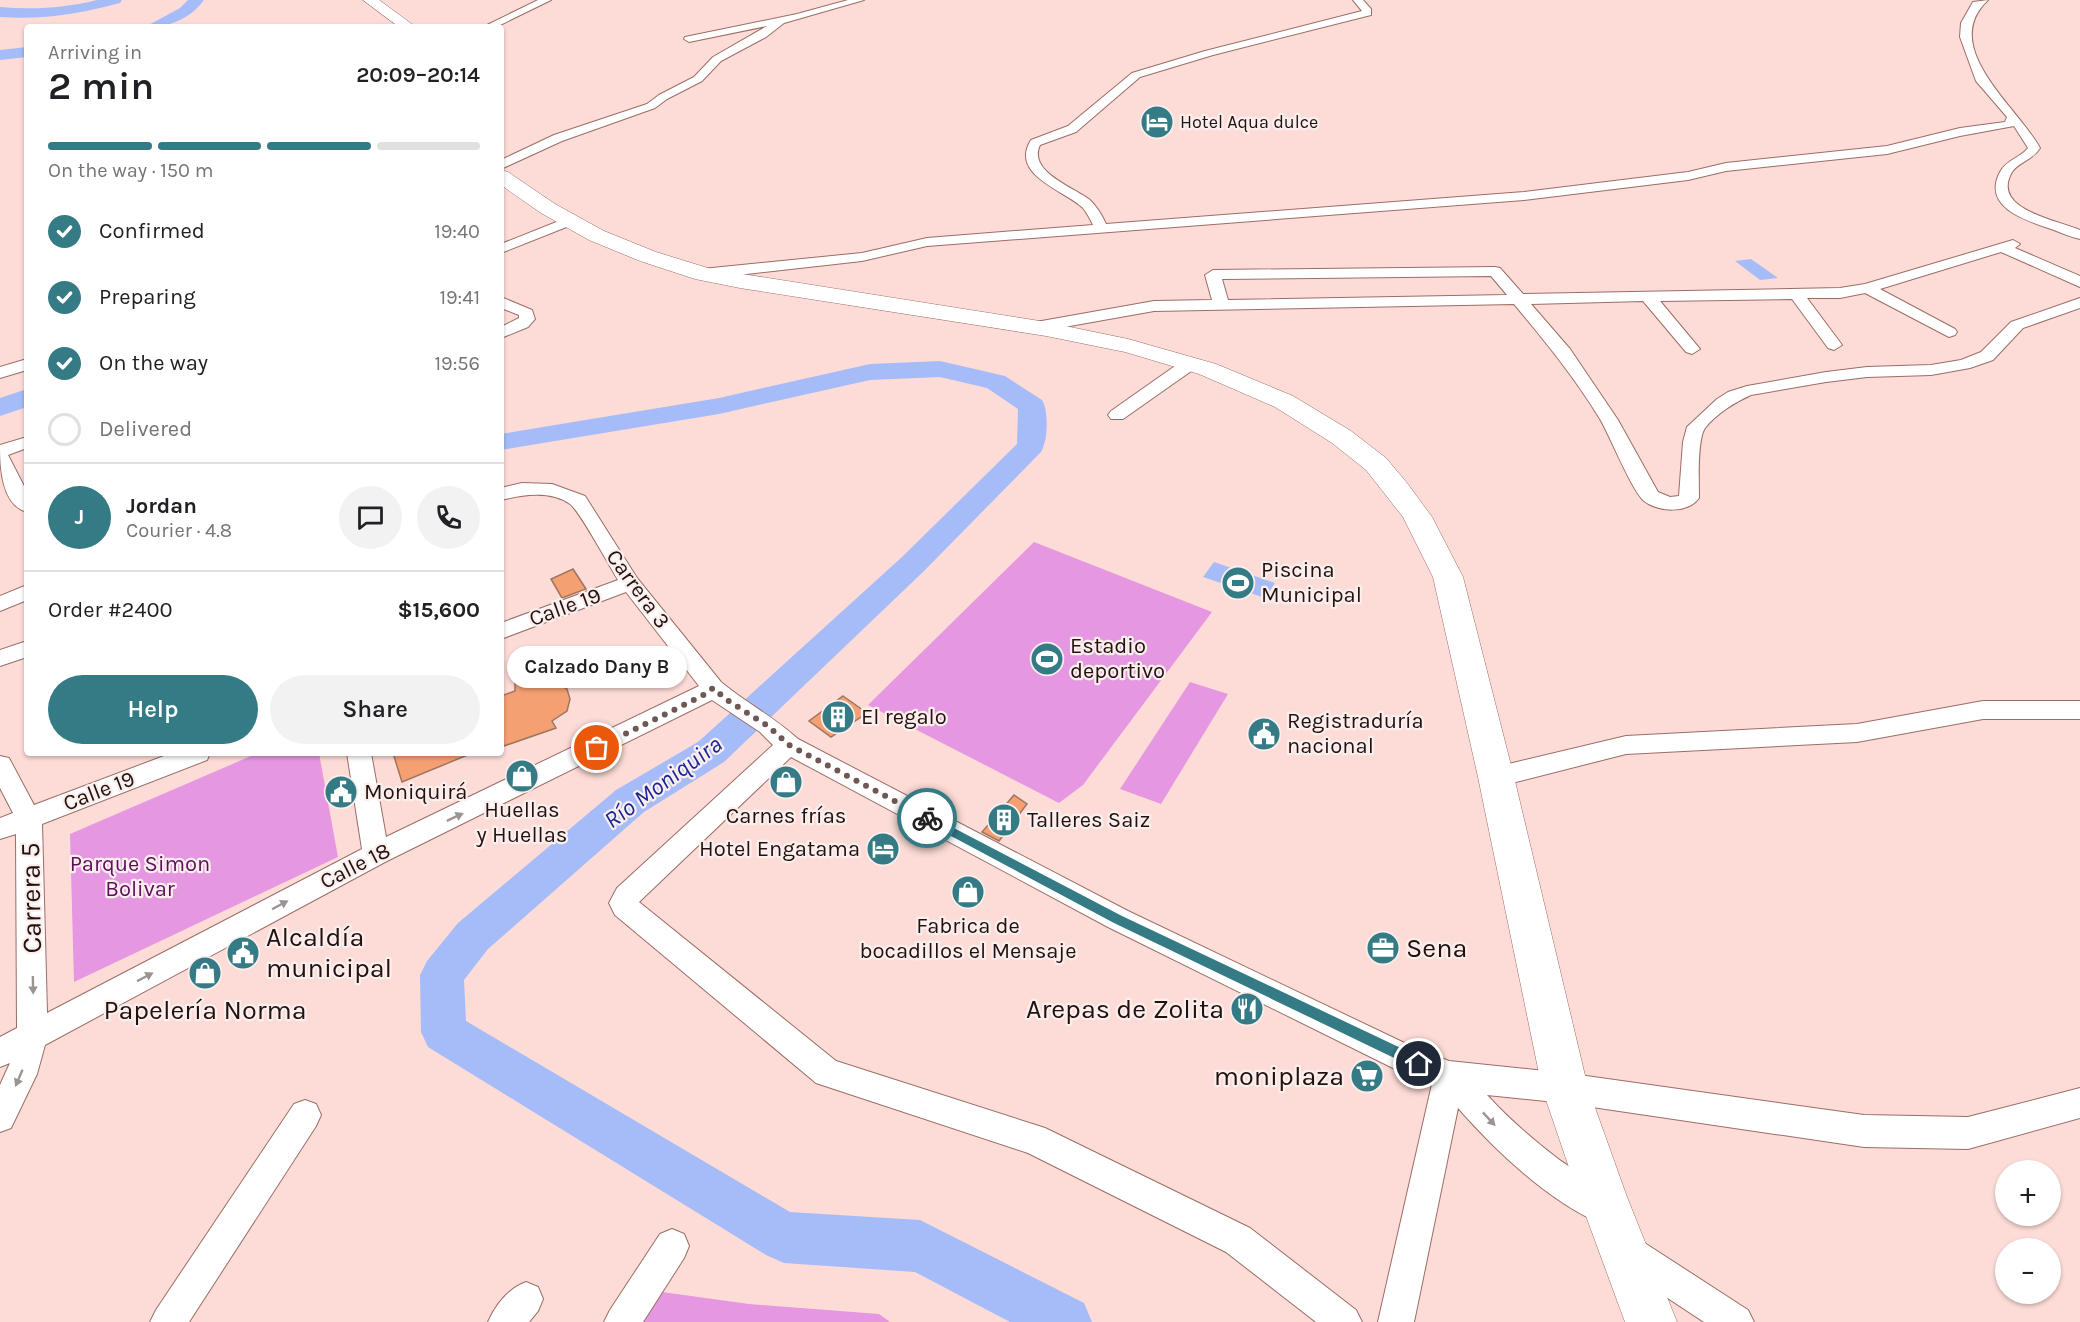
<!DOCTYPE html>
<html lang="en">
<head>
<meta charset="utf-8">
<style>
	body { margin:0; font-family:Karla,sans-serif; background:#f2f2f2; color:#202124; height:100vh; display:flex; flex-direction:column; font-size:22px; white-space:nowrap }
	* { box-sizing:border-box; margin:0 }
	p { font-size:20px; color:#757577 }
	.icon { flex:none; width:33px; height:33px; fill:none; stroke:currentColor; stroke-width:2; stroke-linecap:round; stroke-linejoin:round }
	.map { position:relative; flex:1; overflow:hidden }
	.drawer { position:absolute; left:24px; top:24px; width:480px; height:732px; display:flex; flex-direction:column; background:#fff; border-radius:6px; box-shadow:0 2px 4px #0004 }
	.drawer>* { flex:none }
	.buttons { position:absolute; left:1995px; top:1160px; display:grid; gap:12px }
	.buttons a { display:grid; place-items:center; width:66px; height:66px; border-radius:50%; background:#fff; box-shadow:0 2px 4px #0004; font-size:30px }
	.pin { position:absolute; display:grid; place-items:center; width:51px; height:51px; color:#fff; margin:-26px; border:3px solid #fff; border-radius:50%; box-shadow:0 2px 6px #0007 }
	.courier { position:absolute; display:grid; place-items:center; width:60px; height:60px; margin:-30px; border:4px solid #347b86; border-radius:50%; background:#fff; color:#222; box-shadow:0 2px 8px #0007 }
	.bubble { position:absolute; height:42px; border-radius:21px; background:#fff; box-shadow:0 2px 4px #0004; font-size:20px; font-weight:600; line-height:42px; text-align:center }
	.summary em { font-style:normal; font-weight:600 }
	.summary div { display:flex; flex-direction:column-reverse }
	.summary { display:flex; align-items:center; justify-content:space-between; height:102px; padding:0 24px }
	h1 { font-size:39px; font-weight:600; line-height:45px }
	.bar { display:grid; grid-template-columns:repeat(4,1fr); gap:9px 6px; align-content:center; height:72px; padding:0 24px }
	.bar i { height:8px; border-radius:4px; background:#e0e0e0 }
	.bar .on { background:#347b86 }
	.bar p { grid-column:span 4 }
	.line { display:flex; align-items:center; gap:15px; padding:0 24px; border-top:2px solid #e0e0e0 }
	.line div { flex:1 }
	.round { display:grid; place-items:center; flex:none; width:63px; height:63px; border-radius:32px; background:#f2f2f2 }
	ol { padding:0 24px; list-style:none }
	li { display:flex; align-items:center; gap:18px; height:66px }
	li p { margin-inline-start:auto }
	li .icon { padding:6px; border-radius:50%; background:#347b86; color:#fff; stroke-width:4 }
	li:last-child { color:#757577 }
	li i { width:33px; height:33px; border:3px solid #e0e0e0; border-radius:50% }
	.button { display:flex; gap:12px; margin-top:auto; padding:12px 24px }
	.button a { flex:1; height:69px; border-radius:36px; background:#347b86; color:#fff; font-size:24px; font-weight:600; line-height:69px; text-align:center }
	.button a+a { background:#f2f2f2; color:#202124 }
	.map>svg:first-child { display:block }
	.green { fill:#e697e2 }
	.water { fill:#a6bcf8 }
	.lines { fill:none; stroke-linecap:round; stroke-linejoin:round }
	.river { fill:#a6bcf8; fill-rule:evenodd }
	.building { fill:#f5a072; stroke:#9f755f; stroke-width:1.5 }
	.minor-casing { stroke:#9c6d65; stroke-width:2 }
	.primary-casing { stroke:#9c6d65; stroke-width:1 }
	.minor { fill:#fff; fill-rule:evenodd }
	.primary { fill:#fff; fill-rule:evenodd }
	.oneway { fill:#9c9493 }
	.route { fill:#347b86 }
	.done { stroke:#6f5854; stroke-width:6; stroke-dasharray:0 10.8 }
	.labels { text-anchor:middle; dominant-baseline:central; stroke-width:4.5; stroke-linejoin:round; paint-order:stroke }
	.far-poi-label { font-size:18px; fill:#23110e; stroke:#faefed; text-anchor:start }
	.poi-label { font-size:22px; fill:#23110e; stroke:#faefed; text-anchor:start }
	.street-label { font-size:22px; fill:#23110e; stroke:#faefed }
	.park-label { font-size:22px; fill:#5d0e5c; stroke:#faefed }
	.water-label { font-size:24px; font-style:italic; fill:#192594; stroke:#faefed }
	.near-street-label { font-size:27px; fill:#23110e; stroke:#faefed }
	.near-poi-label { font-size:27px; fill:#23110e; stroke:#faefed; text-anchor:start }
</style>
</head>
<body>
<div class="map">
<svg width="2080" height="1322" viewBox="0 0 2080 1322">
	<rect width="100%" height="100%" fill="#fddcd7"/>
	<g class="green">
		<polygon points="1034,542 1212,612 1083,785 1059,803 868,705"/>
		<polygon points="1190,682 1228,694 1161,804 1120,789"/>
		<polygon points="258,753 319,753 338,857 74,982 70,834"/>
		<polygon points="662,1292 749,1304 879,1314 890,1322 644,1322"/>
	</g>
	<g class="water">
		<polygon points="1751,259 1778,278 1760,280 1735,261"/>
		<polygon points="1214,562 1275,583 1265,598 1203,577"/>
	</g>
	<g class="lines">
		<g class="river">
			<path d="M97,0H122L120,3C77,14 45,20 0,17V7C33,10 65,8 97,0Z"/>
			<path d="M188,0H204C189,20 169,27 145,27L180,8Z"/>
			<polygon points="27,47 27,57 0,60 0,50"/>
			<path d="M940,361L1005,376L1042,400C1049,411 1048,441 1041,452L924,571L724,762L644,812L488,949L464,980L466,1021L790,1212L920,1220L1084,1303L1092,1322H1010L915,1272L784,1263L766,1255L428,1047L421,1032L420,975L427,961L458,923L616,790L698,742L902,557L1017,444L1018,409L987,388L940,377L870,380L719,414L501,450V434L719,398L870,364Z"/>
			<polygon points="27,389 27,407 0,416 0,398"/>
		</g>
	</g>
	<g class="building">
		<polygon points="573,569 586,589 562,598 551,579"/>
		<polygon points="652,664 660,676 641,684 633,672"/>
		<polygon points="534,678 538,685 556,682 567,689 570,699 567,711 552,721 556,728 501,747 501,696 515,691 515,682"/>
		<polygon points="843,696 867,713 831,737 809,721"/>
		<polygon points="393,753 470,753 470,754 402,782"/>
		<polygon points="1014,795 1027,804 999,841 982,832"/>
	</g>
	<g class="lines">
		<g class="minor-casing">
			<g id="minor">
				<polygon points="538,0 551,0 496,27 483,27"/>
				<polygon points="848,0 864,0 784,23 766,37 721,61 702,81 667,99 655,108 562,141 501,169 501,160 554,135 647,104 659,95 694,77 713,57 767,26 689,42 684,39 685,37 797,14"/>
				<path d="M1353,0H1363L1371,9V15L1213,55L1140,77L1076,132L1040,145C1027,172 1075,188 1090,200C1097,207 1102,215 1106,224L1524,192L1688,172L1726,163L1887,146L1960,128L2005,122L2007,117L1976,81L1960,37L1961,23L1973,2L1988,0C1938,47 2017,106 2040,148C2033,160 2019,162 2012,172C1990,210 2058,220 2080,230V239C2071,237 2062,233 2054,230C2028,221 1981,208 2000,172C2006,160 2020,158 2028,148L2014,126L1960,136L1887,154L1726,171L1688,180L1524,200L927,246L862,261L702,279L694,274L702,269L862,253L927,238L1093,225C1090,219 1087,213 1083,208C1064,190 1009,175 1031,140L1068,126L1132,73L1205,51L1362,11Z"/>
				<polygon points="569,217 576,221 574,224 501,253 501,244"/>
				<path d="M2013,240L2020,244L2015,248L2080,276V287L2001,252L1880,289L1955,329L1957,332L1955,335L1949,337L1865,293L1840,298H1807L1842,345L1834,350L1828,348L1792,299L1660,301L1700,349L1692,354L1686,352L1643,301L1531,304L1570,349L1618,420L1658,492L1670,497L1679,496L1683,442L1687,427L1717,399L1728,392L1747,386L1826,372L1867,367L1931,365L1961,360L1981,352L2011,322L2080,298V308L2023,328L1993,360L1970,368L1931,375L1867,377L1826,382L1751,395C1735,402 1716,414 1705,428C1697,440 1699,482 1699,498C1688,514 1658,512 1644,501C1632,491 1610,436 1600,419C1575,378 1545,341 1514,304L1154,311L1036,332L1028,327L1036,322L1154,301L1212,300L1205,275L1213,270L1495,267L1500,268L1523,294L1840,288L1865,284ZM1491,276L1507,295L1228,300L1222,279Z"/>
				<polygon points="501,297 532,310 535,319 528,327 501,338 501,327 519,318 519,315 501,308"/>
				<polygon points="1191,358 1199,363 1197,367 1123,419 1111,419 1108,415 1111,411 1185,359"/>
				<polygon points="27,359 27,370 0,378 0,367"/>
				<path d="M27,437V448L8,455L27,492V512C1,505 0,466 0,445Z"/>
				<path d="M522,483L552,484L585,496L637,578L721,682C746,703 774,717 798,739L1128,911L1415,1048L1449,1061L1565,1073L1864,1115L1968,1117L2080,1088V1118L1968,1149L1864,1147L1565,1103L1487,1095C1508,1118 1532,1139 1557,1158C1577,1174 1609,1183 1619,1207L1614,1219L1602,1224C1549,1202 1495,1150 1458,1108L1414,1322H1378L1432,1084L1393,1068L1108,927L791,757L639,902L836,1061L1045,1128L1250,1228L1356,1310L1362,1322H1316L1226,1252L1028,1153L816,1083L615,915L609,903L617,888L773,745L760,732L712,700L385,862L45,1045L37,1074L11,1128L0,1132V1085L10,1063L0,1067V1037L17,1028L16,834L0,839V818L13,813L0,788V756L9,758L34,805L172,753H210L207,760L42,824L47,1013L362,849L347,753H371L386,837L699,686L626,592L501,639V623L618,580C610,567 579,510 570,504C550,490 522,495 501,500V488Z"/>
				<polygon points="27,585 27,600 0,611 0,596"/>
				<polygon points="27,641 27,657 0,666 0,650"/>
				<polygon points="1983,701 2080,701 2080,719 1983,719 1857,742 1626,754 1496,787 1487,784 1484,777 1487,770 1496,767 1626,736 1857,724"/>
				<polygon points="305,1100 316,1104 321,1115 316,1126 189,1322 150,1322 156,1310 294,1104"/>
				<polygon points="672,1229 684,1234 689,1246 684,1258 643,1322 604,1322 610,1310 660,1234"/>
				<polygon points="1631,1237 1643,1242 1748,1310 1754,1322 1704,1322 1619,1266 1614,1254 1619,1242"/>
				<path d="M526,1282L538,1287L543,1299L538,1311L529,1322H488C496,1304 508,1289 526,1282Z"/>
			</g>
		</g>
		<g class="primary-casing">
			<g id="primary">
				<polygon points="363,0 379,0 416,27 399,27"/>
				<polygon points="501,170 508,172 555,204 604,231 656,252 711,269 1046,322 1128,339 1216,364 1293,396 1351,431 1386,458 1407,483 1432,517 1463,577 1514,777 1588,1088 1627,1197 1677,1322 1625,1322 1579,1197 1542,1088 1478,777 1433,577 1403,517 1366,470 1332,443 1275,407 1199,374 1125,352 1046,336 740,288 695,279 640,261 589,240 541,213 501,185"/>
			</g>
		</g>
		<use href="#minor" class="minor"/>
		<use href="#primary" class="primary"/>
	</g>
	<defs><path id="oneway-solid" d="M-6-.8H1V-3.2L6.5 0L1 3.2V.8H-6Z" transform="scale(1.5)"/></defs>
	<g class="oneway">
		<use href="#oneway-solid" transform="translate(455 817) rotate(-25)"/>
		<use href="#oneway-solid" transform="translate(280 905) rotate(-28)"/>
		<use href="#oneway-solid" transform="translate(145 977) rotate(-28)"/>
		<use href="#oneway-solid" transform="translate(33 985) rotate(89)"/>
		<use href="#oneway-solid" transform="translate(19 1078) rotate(113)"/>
		<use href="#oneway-solid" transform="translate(1489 1119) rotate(47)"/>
	</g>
	<polygon class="route" points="927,814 1122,916 1424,1059 1426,1064 1424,1068 1419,1070 1415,1068 1114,923 923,821 921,818"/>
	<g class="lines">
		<polyline class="done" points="597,748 702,696 713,688 727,700 768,726 789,745 927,818"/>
	</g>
	<defs>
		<g id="hotel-disc" transform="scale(1.725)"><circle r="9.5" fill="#347b86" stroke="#faefed"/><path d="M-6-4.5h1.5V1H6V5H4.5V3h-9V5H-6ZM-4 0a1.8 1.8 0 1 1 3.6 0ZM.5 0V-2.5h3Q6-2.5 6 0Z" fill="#fff"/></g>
		<g id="stadium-disc" transform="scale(1.725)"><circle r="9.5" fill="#347b86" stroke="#faefed"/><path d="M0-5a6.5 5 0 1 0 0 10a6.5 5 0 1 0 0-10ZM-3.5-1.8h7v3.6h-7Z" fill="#fff"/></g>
		<g id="building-disc" transform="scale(1.725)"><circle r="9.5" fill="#347b86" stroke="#faefed"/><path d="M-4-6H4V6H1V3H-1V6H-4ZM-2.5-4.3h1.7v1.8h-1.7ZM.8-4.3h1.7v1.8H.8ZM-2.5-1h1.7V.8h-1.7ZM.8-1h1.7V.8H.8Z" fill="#fff"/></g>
		<g id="civic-disc" transform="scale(1.725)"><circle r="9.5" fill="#347b86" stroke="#faefed"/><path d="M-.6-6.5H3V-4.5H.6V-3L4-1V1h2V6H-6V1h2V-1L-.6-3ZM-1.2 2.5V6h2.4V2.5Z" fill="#fff"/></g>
		<g id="shop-disc" transform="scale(1.725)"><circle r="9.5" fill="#347b86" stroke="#faefed"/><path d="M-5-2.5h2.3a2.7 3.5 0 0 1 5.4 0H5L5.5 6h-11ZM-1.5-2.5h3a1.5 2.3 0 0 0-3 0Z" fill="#fff"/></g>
		<g id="office-disc" transform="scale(1.725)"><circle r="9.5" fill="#347b86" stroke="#faefed"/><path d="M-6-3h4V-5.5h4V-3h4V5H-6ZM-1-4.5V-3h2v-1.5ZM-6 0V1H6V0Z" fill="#fff"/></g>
		<g id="restaurant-disc" transform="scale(1.725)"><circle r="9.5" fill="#347b86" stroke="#faefed"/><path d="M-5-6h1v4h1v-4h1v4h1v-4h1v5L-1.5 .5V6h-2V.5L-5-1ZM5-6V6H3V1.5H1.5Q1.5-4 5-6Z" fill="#fff"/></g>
		<g id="supermarket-disc" transform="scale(1.725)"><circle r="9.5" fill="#347b86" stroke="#faefed"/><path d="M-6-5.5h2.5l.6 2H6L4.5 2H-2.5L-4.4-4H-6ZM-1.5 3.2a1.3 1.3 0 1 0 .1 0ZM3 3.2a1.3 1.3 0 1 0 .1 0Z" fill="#fff"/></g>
	</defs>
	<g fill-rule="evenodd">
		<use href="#hotel-disc" x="1157" y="122"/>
		<use href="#stadium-disc" x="1238" y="583"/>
		<use href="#stadium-disc" x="1047" y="659"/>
		<use href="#building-disc" x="838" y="717"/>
		<use href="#civic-disc" x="1264" y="734"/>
		<use href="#shop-disc" x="522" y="776"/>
		<use href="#shop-disc" x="786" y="782"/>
		<use href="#civic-disc" x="341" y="792"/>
		<use href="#building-disc" x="1004" y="820"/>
		<use href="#hotel-disc" x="883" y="849"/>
		<use href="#shop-disc" x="968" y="892"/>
		<use href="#office-disc" x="1383" y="948"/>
		<use href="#civic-disc" x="243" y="953"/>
		<use href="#shop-disc" x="205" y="973"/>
		<use href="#restaurant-disc" x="1247" y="1009"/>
		<use href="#supermarket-disc" x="1367" y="1076"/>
	</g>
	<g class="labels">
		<g class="far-poi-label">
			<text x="1180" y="122">Hotel Aqua dulce</text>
		</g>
		<g class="poi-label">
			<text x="1261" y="570">Piscina<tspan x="1261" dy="25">Municipal</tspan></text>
			<text x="1070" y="646">Estadio<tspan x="1070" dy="25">deportivo</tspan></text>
			<text x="861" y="717">El regalo</text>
			<text x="1287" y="721">Registraduría<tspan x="1287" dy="25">nacional</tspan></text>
			<text x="364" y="792">Moniquirá</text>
			<text x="522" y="810" text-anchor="middle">Huellas<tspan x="522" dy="25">y Huellas</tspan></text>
			<text x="786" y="816" text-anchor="middle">Carnes frías</text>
			<text x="1027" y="820">Talleres Saiz</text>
			<text x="860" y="849" text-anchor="end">Hotel Engatama</text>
			<text x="968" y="926" text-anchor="middle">Fabrica de<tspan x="968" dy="25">bocadillos el Mensaje</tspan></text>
		</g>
		<g class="street-label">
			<text transform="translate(638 589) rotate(54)">Carrera 3</text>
			<text transform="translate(565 607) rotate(-20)">Calle 19</text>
			<text transform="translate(99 791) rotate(-21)">Calle 19</text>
			<text transform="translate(355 866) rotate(-27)">Calle 18</text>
		</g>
		<g class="park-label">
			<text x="140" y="864">Parque Simon<tspan x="140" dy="25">Bolivar</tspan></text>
		</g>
		<g class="water-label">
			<text transform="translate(663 782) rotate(-36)">Río Moniquira</text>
		</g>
		<g class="near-street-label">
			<text transform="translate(31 898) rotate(-91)">Carrera 5</text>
		</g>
		<g class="near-poi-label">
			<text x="266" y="937">Alcaldía<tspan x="266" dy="31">municipal</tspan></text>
			<text x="1406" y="948">Sena</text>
			<text x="1224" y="1009" text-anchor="end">Arepas de Zolita</text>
			<text x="205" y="1010" text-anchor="middle">Papelería Norma</text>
			<text x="1344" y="1076" text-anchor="end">moniplaza</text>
		</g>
	</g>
</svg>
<div class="buttons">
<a>+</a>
<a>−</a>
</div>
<div class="pin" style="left:597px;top:748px;background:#ea580c"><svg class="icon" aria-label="bag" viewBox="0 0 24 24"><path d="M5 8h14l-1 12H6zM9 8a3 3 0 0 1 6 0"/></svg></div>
<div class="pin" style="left:1419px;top:1064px;background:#1f2937"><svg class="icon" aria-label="home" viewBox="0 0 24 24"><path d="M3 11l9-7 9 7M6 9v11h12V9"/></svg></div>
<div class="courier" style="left:927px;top:818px"><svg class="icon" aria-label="bike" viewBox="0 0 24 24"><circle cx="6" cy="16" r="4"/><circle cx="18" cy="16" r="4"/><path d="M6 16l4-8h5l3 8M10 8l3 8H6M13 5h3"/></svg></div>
<div class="bubble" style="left:507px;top:646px;width:180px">Calzado Dany B</div>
<section class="drawer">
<div class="summary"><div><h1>2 min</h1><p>Arriving in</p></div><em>20:09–20:14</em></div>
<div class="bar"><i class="on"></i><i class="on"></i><i class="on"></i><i></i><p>On the way · 150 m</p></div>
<ol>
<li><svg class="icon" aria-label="check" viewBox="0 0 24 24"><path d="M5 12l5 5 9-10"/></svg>Confirmed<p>19:40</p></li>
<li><svg class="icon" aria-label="check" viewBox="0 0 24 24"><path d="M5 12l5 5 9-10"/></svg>Preparing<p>19:41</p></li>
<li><svg class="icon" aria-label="check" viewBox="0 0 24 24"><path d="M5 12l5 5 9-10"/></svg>On the way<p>19:56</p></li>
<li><i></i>Delivered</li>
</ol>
<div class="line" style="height:108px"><b class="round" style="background:#347b86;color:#fff">J</b><div><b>Jordan</b><p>Courier · 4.8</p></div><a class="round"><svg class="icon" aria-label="chat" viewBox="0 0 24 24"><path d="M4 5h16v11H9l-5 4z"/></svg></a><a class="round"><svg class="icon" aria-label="phone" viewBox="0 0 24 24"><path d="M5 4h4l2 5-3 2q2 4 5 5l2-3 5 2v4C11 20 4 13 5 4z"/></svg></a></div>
<div class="line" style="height:78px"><div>Order #2400</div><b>$15,600</b></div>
<div class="button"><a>Help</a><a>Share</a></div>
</section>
</div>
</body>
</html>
